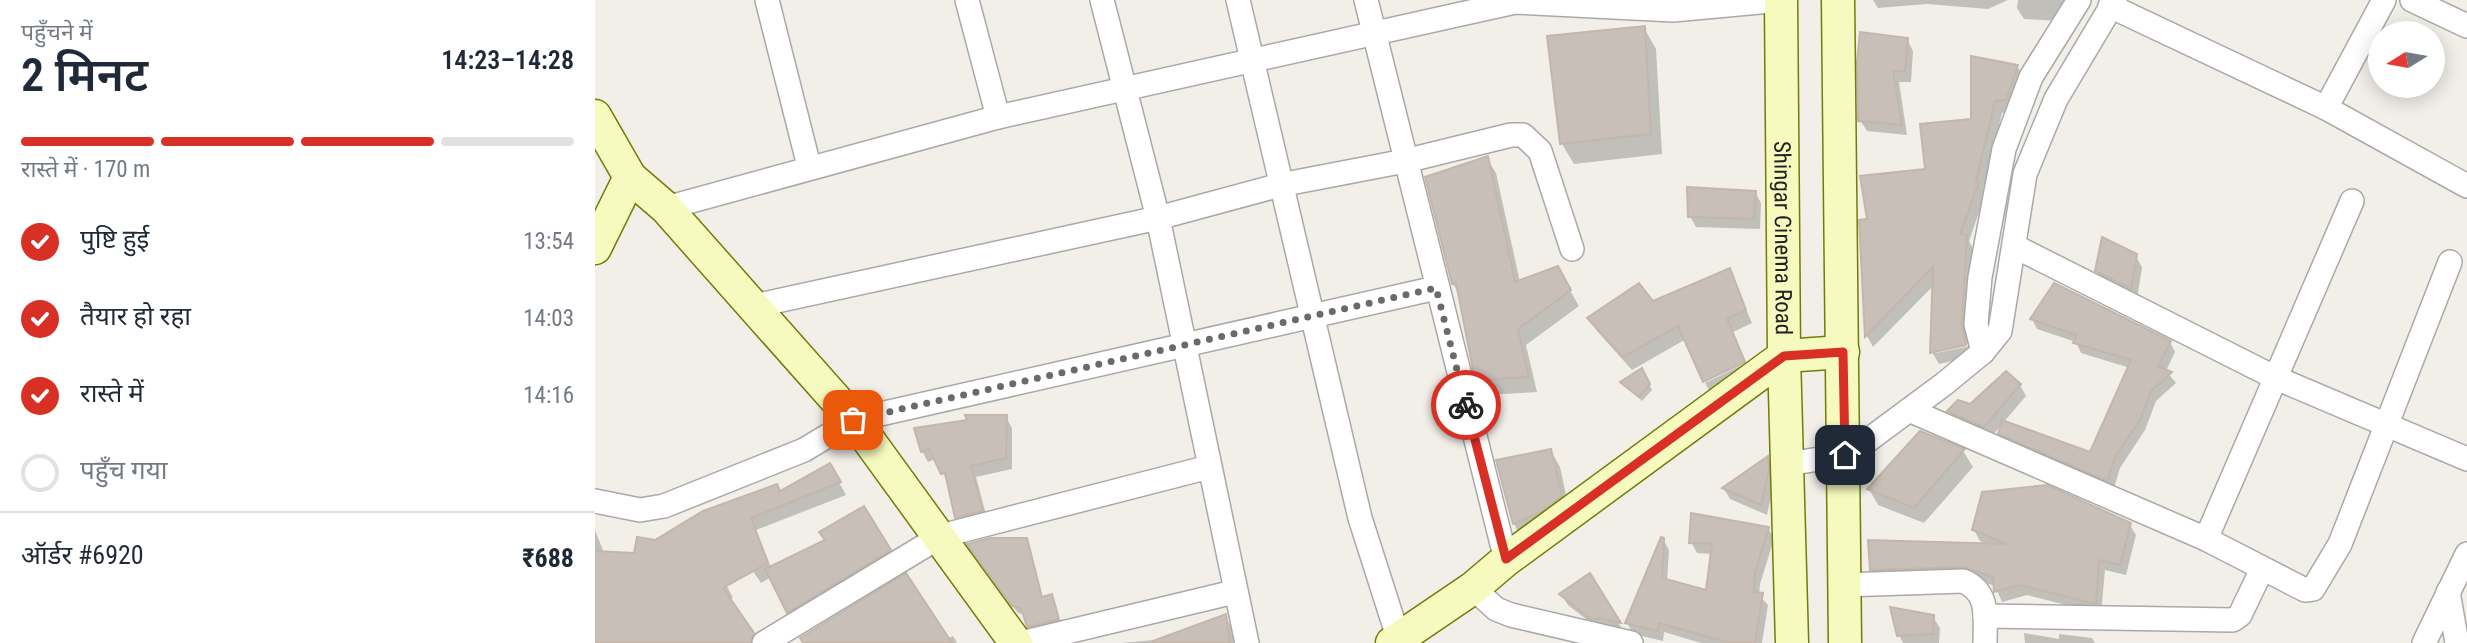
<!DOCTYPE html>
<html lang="hi">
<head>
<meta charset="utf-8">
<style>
	body { margin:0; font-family:"Roboto Condensed","Noto Sans Devanagari",sans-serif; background:#f6f6f7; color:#1f2937; height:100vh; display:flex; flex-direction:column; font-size:26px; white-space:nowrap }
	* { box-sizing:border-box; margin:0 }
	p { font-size:23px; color:#747a83 }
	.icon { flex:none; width:38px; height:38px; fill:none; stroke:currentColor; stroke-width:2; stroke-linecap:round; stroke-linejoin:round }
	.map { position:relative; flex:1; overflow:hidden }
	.details { display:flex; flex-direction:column; background:#fff; width:595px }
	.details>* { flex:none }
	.needle { width:46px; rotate:259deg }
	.fabs { position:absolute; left:1773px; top:21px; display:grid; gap:14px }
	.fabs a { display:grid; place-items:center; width:77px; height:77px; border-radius:50%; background:#fff; box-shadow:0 4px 18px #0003; font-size:35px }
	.pin { position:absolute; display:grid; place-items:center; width:60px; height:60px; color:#fff; margin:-30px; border-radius:14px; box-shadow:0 4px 10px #0006 }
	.courier { position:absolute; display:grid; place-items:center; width:70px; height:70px; margin:-35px; border:5px solid #d93025; border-radius:50%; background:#fff; color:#222; box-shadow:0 2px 9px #0007 }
	.headline em { font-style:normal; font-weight:600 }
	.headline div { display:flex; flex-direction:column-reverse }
	.headline { display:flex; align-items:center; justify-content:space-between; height:119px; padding:0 21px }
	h1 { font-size:46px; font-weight:600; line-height:52px }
	.bar { display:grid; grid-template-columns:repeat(4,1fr); gap:10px 7px; align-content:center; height:84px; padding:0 21px }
	.bar i { height:9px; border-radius:5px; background:#e0e1e3 }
	.bar .selected { background:#d93025 }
	.bar p { grid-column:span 4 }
	.line { display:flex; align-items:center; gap:18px; padding:0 21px; border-top:2px solid #e0e1e3 }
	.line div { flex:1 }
	ol { padding:0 21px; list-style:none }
	li { display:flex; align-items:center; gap:21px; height:77px }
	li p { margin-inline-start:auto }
	li .icon { padding:7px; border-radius:50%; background:#d93025; color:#fff; stroke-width:4 }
	li:last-child { color:#747a83 }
	li i { width:38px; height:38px; border:4px solid #e0e1e3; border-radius:50% }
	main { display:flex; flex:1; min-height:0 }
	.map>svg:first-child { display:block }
	.shadow { fill:#0003 }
	.building { fill:#c7bfb8; stroke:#c4b6ab; stroke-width:2 }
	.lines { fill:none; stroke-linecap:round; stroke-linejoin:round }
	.street-casing { stroke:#a9a9a9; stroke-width:26 }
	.secondary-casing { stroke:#707d05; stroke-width:35 }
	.street { stroke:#fff; stroke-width:23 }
	.secondary { stroke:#f7fabf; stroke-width:32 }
	.done { stroke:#6b6a68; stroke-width:7; stroke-dasharray:0 12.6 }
	.route { stroke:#d93025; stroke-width:9 }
	.labels { text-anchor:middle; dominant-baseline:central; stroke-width:5; stroke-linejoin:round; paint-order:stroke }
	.street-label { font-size:23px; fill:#222; stroke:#fff }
</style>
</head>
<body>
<main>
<section class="details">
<div class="headline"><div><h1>2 मिनट</h1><p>पहुँचने में</p></div><em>14:23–14:28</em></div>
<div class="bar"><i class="selected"></i><i class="selected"></i><i class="selected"></i><i></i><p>रास्ते में · 170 m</p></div>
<ol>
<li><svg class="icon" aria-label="check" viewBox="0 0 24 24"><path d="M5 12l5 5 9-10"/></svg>पुष्टि हुई<p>13:54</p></li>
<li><svg class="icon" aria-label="check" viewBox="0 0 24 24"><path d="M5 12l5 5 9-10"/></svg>तैयार हो रहा<p>14:03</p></li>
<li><svg class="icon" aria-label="check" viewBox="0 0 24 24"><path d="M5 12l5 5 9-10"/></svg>रास्ते में<p>14:16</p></li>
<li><i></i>पहुँच गया</li>
</ol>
<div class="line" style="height:91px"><div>ऑर्डर #6920</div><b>₹688</b></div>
</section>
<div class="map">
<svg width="1872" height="643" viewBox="0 0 1872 643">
	<rect width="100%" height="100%" fill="#f2efe9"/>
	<g class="shadow">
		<polygon points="1278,0 1413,0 1393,9 1332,4 1283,8"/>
		<polygon points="1423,0 1482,0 1467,21 1429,19 1422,8"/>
		<polygon points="1049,28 1061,49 1067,154 979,164 967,144 954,38"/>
		<polygon points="1312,39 1318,51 1316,82 1304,82 1312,135 1272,131 1265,120"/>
		<polygon points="1422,66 1429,78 1417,112 1407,113 1388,191 1390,195 1374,241 1378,249 1374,343 1341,350 1341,353 1375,346 1377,357 1344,364 1337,352 1339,285 1278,347 1272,336 1266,222 1274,221 1332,171"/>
		<polygon points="892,158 901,173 925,282 962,268 984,306 931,345 942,392 891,395 882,380 865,295 858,284 832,178"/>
		<polygon points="1160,192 1166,203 1165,229 1101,227 1095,216"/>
		<polygon points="1540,255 1547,267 1542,299 1508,282 1502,271"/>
		<polygon points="1134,271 1157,323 1138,332 1150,360 1109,380 1091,339 1037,370 1002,331 994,318 1058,303"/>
		<polygon points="1437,319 1575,342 1580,352 1571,371 1581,383 1561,401 1550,430 1525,468 1519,488 1411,444 1405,433 1408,423 1396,437 1361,422 1354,412 1375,406 1411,373 1425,385 1431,396 1408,423 1496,454 1535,368 1486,353 1481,342 1442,329"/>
		<polygon points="1151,363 1156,375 1117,395 1110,383"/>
		<polygon points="1046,370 1057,390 1047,401 1028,382"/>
		<polygon points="411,417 417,428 417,469 381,477 393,522 368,528 361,517 355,486 341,459 333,462 327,451"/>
		<polygon points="956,451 965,467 975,513 928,540 919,524 903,461"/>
		<polygon points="1368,451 1378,467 1329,523 1283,505 1274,489"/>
		<polygon points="1173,459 1179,469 1179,483 1172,515 1135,499 1129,489"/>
		<polygon points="235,466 251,495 161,530 176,568 231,541 269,508 301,561 200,623 176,577 166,583 135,538 114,551 138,598 134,600 161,643 0,643 0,530 9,553 40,555 61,542 186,493"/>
		<polygon points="1534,524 1541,535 1531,575 1510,570 1506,614 1432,595 1407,602 1400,586 1376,578 1283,580 1277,569 1395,545 1385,541 1379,530"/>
		<polygon points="1173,528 1179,539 1165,584 1164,595 1173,605 1167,643 1106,643 1069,632 1068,641 1038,634 1032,623 1068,539 1074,550 1072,581 1112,593 1118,554 1102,553 1096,542"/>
		<polygon points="431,540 448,599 456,596 467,627 438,634 430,615 423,613 378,552"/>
		<polygon points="995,576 1032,637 1005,630 973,605 967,595"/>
		<polygon points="630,616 636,626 639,643 526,643 569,639"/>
		<polygon points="1338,617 1345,628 1344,643 1308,643 1304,635"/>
		<polygon points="1429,633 1464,639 1464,634 1497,638 1500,643 1520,643 1430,643"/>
		<polygon points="358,636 362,643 210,643 352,639"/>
	</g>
	<g class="building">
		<polygon points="1050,26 1056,134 965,144 952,36"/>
		<polygon points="1265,32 1313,38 1310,71 1298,71 1307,125 1263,121 1262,62"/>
		<polygon points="1376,56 1423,65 1411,100 1400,101 1381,182 1384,182 1365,234 1372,235 1367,323 1371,345 1335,353 1338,267 1270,337 1264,220 1272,219 1265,176 1330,169 1325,124 1376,119"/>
		<polygon points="893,156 920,282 963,266 976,290 923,329 934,377 880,380 861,283 857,284 830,177"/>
		<polygon points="1092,187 1161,191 1159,219 1093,217"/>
		<polygon points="1507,237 1542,254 1536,289 1500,271"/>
		<polygon points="1135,268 1151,310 1132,319 1150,362 1108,382 1083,326 1028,357 992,318 1044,283 1058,301"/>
		<polygon points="1459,283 1576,341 1563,366 1577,372 1556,391 1545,420 1520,457 1512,481 1403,434 1407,420 1495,452 1536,360 1478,343 1482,335 1435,319"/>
		<polygon points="1047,368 1055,384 1044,397 1025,382"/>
		<polygon points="1411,371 1426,384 1389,427 1352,411 1363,400 1375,404"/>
		<polygon points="370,415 412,415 411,458 376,466 388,511 360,518 350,473 346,474 334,449 326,452 319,428 372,420"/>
		<polygon points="1325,431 1370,449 1319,508 1272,489"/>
		<polygon points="956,449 967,496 944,513 918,524 901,460"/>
		<polygon points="1173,456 1174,471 1166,505 1127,488"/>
		<polygon points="235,463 246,482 156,518 173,563 128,588 159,633 155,643 0,643 0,551 39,553 42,537 60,540 108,511 182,484 185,491"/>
		<polygon points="1452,485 1536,523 1525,565 1504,560 1501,604 1425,585 1399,592 1398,577 1368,567 1275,570 1273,540 1412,544 1377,530 1387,492"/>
		<polygon points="269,506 296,550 192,613 170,569 230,540 224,532"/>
		<polygon points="1096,513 1174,527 1160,573 1159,592 1168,593 1160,643 1135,643 1064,623 1063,631 1030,623 1066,537 1069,538 1067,578 1111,590 1117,544 1094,543"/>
		<polygon points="395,538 432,538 447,597 457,594 464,619 432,627 426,608 417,606 372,544"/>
		<polygon points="311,573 357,643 208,643 205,638"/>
		<polygon points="995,573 1026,623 1005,618 997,620 964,594"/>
		<polygon points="1295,607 1339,615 1338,634 1302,636"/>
		<polygon points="631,614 635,643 558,643 558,641"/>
	</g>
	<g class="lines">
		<g class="street-casing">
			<g id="street">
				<polyline points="172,0 214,166"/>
				<polyline points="372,0 403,117"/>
				<polyline points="507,0 563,218 652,643"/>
				<polyline points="643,0 765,518 805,643"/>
				<polyline points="771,0 911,560"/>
				<polyline points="1817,0 1872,26"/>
				<polyline points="1515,6 1731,108 1872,186"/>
				<polyline points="1731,108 1789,0"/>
				<polyline points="71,208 403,117 920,2 1078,10 1186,0"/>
				<polyline points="1421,247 1681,378 1872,459"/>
				<polyline points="159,306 563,218 685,185 810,161 916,135 928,135 945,151 977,249"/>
				<polyline points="1388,352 1381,324 1385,277 1409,149 1436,77 1484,0"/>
				<polyline points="1314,410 1611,539 1710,590 1718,589 1745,544 1855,262"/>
				<polyline points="1192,464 1250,455 1268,444 1349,384 1388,352 1405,331 1430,174 1461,99 1520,0"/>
				<polyline points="0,501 45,510 69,506 209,450 259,420 841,288"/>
				<polyline points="1611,539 1757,201"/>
				<path d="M1249,585L1368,581C1395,592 1390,618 1390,643"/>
				<polyline points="878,588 901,609 916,615 1036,643"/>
				<polyline points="1853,592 1862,643"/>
				<polyline points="1390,616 1638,620 1645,615 1667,569"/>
				<polyline points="169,643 346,536 614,467"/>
				<polyline points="426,643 639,592"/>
				<polyline points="1829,643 1872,554"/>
			</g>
		</g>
		<g class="secondary-casing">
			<g id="secondary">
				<path id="s1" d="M1186,0L1189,356L1197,643"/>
				<polyline points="1243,0 1250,643"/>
				<polyline points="0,116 35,177 71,208 259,420 421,643"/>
				<polyline points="0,248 35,177"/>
				<polyline points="797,643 878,588 911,560 1189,356 1248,352"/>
			</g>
		</g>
		<use href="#street" class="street"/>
		<use href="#secondary" class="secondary"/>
	</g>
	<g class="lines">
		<polyline class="done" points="258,420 841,288 871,405"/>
		<polyline class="route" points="871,405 911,559 1189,356 1248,352 1250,455"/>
	</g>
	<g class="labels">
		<g class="street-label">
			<text stroke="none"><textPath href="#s1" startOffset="238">Shingar Cinema Road</textPath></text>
		</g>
	</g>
</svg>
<div class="fabs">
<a><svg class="needle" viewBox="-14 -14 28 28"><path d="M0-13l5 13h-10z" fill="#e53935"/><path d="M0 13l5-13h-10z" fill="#747a83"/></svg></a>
</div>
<div class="pin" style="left:258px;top:420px;background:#ea580c"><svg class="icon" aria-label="bag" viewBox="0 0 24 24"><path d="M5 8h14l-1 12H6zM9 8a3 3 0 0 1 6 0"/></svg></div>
<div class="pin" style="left:1250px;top:455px;background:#1f2937"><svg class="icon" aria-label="home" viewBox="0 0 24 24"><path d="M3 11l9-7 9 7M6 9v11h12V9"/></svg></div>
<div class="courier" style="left:871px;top:405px"><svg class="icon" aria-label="bike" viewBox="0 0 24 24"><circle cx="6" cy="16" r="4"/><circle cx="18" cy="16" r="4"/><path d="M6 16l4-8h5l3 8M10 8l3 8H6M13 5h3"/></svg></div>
</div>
</main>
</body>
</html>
